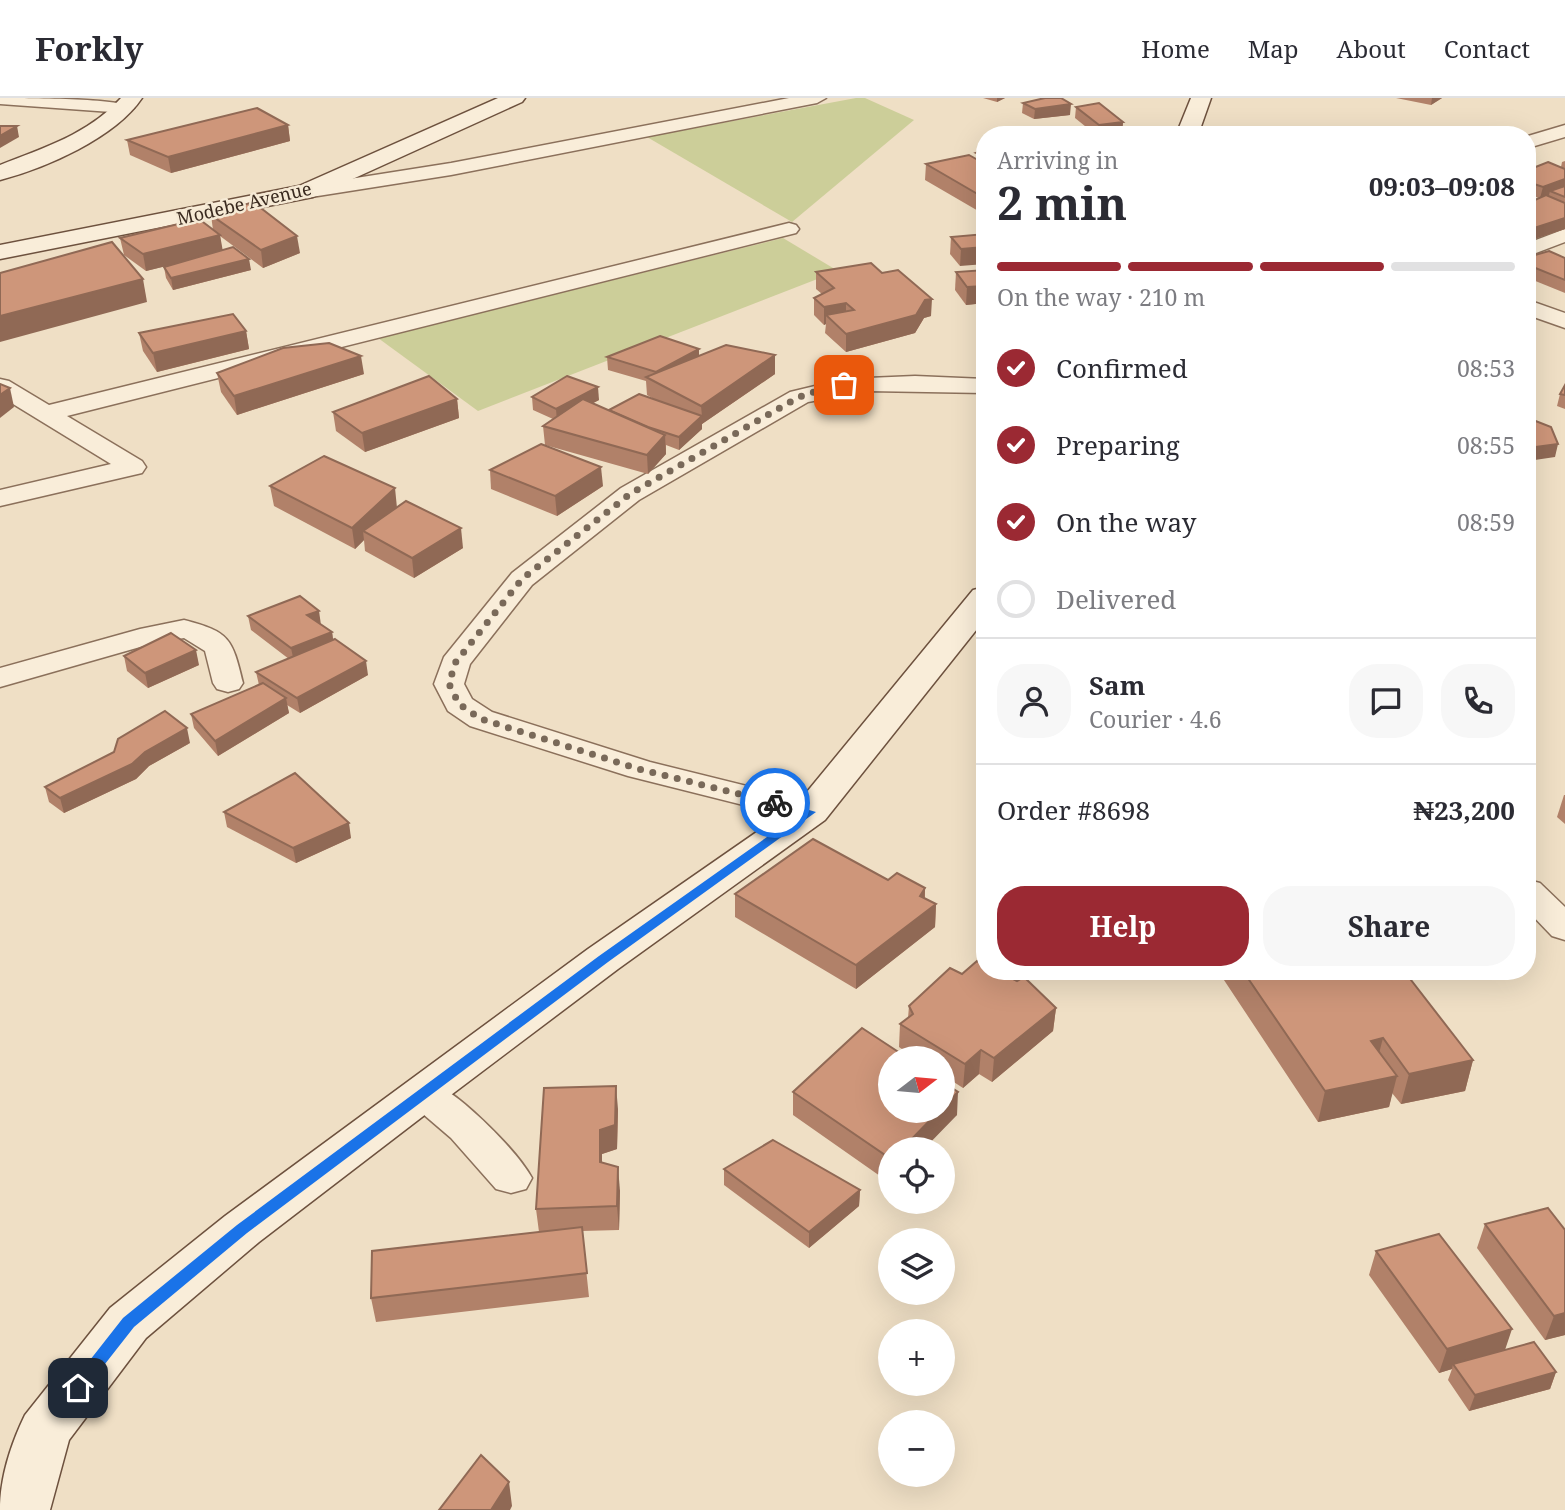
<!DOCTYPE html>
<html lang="en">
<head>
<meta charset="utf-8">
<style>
	body { margin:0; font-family:"Noto Serif",serif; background:#f7f7f7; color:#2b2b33; height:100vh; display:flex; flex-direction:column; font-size:26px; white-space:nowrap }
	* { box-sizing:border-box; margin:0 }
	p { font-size:23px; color:#7c7c81 }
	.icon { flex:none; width:38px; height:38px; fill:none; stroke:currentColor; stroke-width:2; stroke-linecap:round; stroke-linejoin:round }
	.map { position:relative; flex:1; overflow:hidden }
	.drawer { position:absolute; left:976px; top:28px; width:560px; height:854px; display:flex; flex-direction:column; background:#fff; border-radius:28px; box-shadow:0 7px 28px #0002 }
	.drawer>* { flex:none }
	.needle { width:46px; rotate:74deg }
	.controls { position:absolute; left:878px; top:948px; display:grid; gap:14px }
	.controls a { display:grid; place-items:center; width:77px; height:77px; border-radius:50%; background:#fff; box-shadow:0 7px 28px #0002; font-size:35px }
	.pin { position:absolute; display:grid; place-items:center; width:60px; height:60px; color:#fff; margin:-30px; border-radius:14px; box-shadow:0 4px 10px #0006 }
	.courier { position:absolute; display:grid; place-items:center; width:70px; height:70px; margin:-35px; border:5px solid #1a73e8; border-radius:50%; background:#fff; color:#222; box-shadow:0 2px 9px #0007 }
	.overview em { font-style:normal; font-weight:700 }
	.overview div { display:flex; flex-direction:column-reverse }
	.overview { display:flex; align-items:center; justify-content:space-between; height:119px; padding:0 21px }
	h1 { font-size:46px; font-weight:700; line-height:52px }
	.bar { display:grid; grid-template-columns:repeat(4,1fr); gap:10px 7px; align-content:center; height:84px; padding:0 21px }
	.bar i { height:9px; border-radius:5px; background:#e1e1e2 }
	.bar .current { background:#9b2933 }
	.bar p { grid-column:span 4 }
	.line { display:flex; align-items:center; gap:18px; padding:0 21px; border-top:2px solid #e1e1e2 }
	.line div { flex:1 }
	.round { display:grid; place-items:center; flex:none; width:74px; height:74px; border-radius:28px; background:#f7f7f7 }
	ol { padding:0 21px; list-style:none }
	li { display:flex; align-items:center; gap:21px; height:77px }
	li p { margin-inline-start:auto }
	li .icon { padding:7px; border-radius:50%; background:#9b2933; color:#fff; stroke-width:4 }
	li:last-child { color:#7c7c81 }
	li i { width:38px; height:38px; border:4px solid #e1e1e2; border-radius:50% }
	.primary-button { display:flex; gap:14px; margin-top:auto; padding:14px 21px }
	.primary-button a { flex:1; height:80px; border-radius:28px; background:#9b2933; color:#fff; font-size:28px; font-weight:700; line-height:80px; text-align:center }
	.primary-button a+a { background:#f7f7f7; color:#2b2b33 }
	header { display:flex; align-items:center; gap:42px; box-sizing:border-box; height:98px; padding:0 35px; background:#fff; border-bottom:2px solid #e1e1e2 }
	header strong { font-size:33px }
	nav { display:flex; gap:38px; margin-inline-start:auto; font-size:24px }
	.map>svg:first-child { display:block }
	.green { fill:#ccce99 }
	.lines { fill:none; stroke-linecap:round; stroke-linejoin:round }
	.street-casing { stroke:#8b705b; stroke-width:3 }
	.secondary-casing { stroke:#6d513e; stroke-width:3 }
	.street { fill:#f9edd9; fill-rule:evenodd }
	.secondary { fill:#f9edd9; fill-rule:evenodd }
	.wall { fill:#b18169 }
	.shaded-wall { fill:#906955 }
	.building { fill:#ce967a; stroke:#906955; stroke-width:2 }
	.route { fill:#1a73e8 }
	.done { stroke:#796959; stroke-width:7; stroke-dasharray:0 12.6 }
	.labels { text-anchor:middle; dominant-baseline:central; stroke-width:5; stroke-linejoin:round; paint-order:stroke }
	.far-street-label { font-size:18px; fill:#3a2a1f; stroke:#f6ead5 }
</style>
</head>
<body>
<header>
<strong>Forkly</strong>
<nav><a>Home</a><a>Map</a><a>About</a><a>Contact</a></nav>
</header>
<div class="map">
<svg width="1565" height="1412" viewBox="0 0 1565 1412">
	<rect width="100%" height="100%" fill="#efdfc5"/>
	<g class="green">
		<polygon points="856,0 865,0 914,22 792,124 647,39"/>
		<polygon points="783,140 838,173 478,313 378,240"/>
	</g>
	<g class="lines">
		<g class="street-casing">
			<g id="street">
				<path d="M0,0C22,0 123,0 134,10L125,15L0,6Z"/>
				<polygon points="789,0 826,0 817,5 451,77 305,100 298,98 295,94 298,90 305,88 451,65"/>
				<polygon points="1565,27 1565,39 1528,50 1528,38"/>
				<polygon points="789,125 796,127 799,131 796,135 67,318 142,363 146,369 142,375 0,408 0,392 111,366 0,298 0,281 9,283 49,307"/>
				<polygon points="1565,131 1565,144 1528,158 1528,145"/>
				<polygon points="1528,202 1565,215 1565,230 1528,217"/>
				<polygon points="915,278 985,281 985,295 868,293 808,304 639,402 532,487 470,566 464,586 472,601 492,614 650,664 823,707 828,714 823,721 811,724 628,678 470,628 448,613 434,586 444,559 512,475 621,390 790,294 844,281"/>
				<path d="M184,522C230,534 232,540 243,585L239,591L228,594L217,591L213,585L205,553L184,540L154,545L0,589V570L140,531Z"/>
				<polygon points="1528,782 1540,785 1565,809 1565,842 1552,838 1528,813"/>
				<path d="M423,980C454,989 516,1051 532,1080L526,1091L511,1095L496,1091L451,1040L409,1004L403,994L409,984Z"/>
			</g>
		</g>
		<g class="secondary-casing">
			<g id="secondary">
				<path d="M121,0H142C115,40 46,70 0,82V67C43,50 89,36 121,0Z"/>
				<polygon points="498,0 525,0 522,4 313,99 0,161 0,147 299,88"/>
				<polygon points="1191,0 1211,0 1198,37 1176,37"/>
				<path d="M985,489V521L825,722L618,871L439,1006L259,1144L146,1240L69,1342L50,1412H0C0,1380 11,1346 25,1317L110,1210L225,1118L588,851L797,706L973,492Z"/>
			</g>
		</g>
		<use href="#street" class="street"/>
		<use href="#secondary" class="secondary"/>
	</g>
	<g class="wall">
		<polygon points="983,0 1005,0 997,4"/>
		<polygon points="1396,0 1442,0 1431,7"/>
		<polygon points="1023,5 1070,17 1034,21 1022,15"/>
		<polygon points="1076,9 1123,24 1122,35 1096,37 1075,20"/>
		<polygon points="288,27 290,43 171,75 130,57 127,42"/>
		<polygon points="985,52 985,113 980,114 925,82 926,66 976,61 976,55"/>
		<polygon points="1565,63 1565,131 1528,143 1528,105 1539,100 1528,96 1528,72 1561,69 1562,64"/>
		<polygon points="211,117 300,155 263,170 220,138 222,152 251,172 173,192 166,180 164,169 166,168 146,173 124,157 120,140 213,132"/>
		<polygon points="985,136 960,168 950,156 951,139"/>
		<polygon points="1528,159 1565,160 1565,195 1528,180"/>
		<polygon points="985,172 985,205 966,207 955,192 956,174"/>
		<polygon points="816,174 931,218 924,220 915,235 846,254 825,235 826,226 824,227 814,217 814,200 822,196 816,191"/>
		<polygon points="246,233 249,251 157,274 143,253 139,235"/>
		<polygon points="699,251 699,258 775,257 775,276 702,326 702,331 679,352 666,347 666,356 648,376 545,347 543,328 553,321 533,312 532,299 599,302 593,305 609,312 654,301 647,297 646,283 608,272 607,259"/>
		<polygon points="217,275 364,276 237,317 221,294"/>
		<polygon points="1565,287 1565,311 1557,308 1560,296"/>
		<polygon points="457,301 459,320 365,354 336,333 333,314"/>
		<polygon points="490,372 603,388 557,418 491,391"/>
		<polygon points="270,388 397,409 463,450 414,480 365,453 364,442 355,451 274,408"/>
		<polygon points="248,518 321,527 332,534 333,542 368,577 300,615 287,607 289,615 218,658 194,630 191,616 259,587 256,574 289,561 251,532"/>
		<polygon points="124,558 199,567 148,590 127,573"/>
		<polygon points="190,645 149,668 136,681 64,715 49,704 45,689"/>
		<polygon points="1564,697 1565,697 1565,726 1557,719"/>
		<polygon points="224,714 351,740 296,765 227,729"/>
		<polygon points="888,782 925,790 925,800 936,806 935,829 856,891 735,819 735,796"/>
		<polygon points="1218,873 1404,873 1473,962 1465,993 1401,1006 1392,995 1389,1009 1318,1024"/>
		<polygon points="962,876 1056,910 1053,933 992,984 979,976 963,990 943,977 943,961 917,961 899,949 900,926 908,920 909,908"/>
		<polygon points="793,994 957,1017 891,1052 890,1085 793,1017"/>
		<polygon points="618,1011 617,1051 602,1056 602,1065 620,1093 619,1132 582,1133 589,1199 376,1224 371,1200 539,1134 536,1111"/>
		<polygon points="724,1071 860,1092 859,1108 809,1150 724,1087"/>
		<polygon points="1485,1126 1565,1132 1565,1237 1545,1242 1477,1150"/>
		<polygon points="1376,1153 1506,1252 1556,1274 1550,1291 1469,1313 1448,1282 1452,1271 1439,1275 1369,1177"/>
	</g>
	<g class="shaded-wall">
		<polygon points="997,0 1005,0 997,4"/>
		<polygon points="1432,0 1442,0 1431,7"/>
		<polygon points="1071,6 1070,17 1034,21 1035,11"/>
		<polygon points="1123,24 1122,35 1098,37 1099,27"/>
		<polygon points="288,27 290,43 171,75 168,59"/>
		<polygon points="17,28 19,39 0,50 0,38"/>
		<polygon points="1565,81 1565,90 1550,93 1549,97 1540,100 1543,89"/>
		<polygon points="985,97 985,113 980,114 981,98"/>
		<polygon points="1565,120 1565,131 1528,143 1528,132"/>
		<polygon points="220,137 223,154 146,173 143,156"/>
		<polygon points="297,138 300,155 263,170 261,152"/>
		<polygon points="985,149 985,166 960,168 961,151"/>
		<polygon points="249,161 251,172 173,192 171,180"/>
		<polygon points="143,181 147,204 0,244 0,218"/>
		<polygon points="985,188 985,205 966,207 967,189"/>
		<polygon points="932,201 931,218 924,220 915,235 846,254 846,236 925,202"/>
		<polygon points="846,205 846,223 826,217 826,226 824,227 824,209"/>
		<polygon points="246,233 249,251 157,274 153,255"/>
		<polygon points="699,251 699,263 656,274"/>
		<polygon points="775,257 775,276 702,326 702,331 679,352 679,339 702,318 701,308"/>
		<polygon points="361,258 364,276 237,317 234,298"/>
		<polygon points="598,289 599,302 557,324 556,311"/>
		<polygon points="10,290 14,309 0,320 0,297"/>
		<polygon points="457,301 459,320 365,354 362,335"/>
		<polygon points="665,337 666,356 648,376 647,357"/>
		<polygon points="1558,346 1555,359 1528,363 1528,350"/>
		<polygon points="601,369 603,388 557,418 555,398"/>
		<polygon points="395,390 397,410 363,433 364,442 355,451 352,430"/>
		<polygon points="461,430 463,450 414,480 412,460"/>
		<polygon points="319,513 321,527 307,517"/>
		<polygon points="332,534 334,548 294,564 291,550"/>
		<polygon points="196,552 199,567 148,590 145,575"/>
		<polygon points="366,563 368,577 300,615 297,600"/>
		<polygon points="286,600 289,615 218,658 215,643"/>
		<polygon points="187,630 190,645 149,668 136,681 64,715 60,700"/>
		<polygon points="349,725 351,740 296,765 293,750"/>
		<polygon points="925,790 924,813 936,806 935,829 856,891 856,867 920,798"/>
		<polygon points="1056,910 1053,933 992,984 994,960"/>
		<polygon points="1383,940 1375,971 1371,943"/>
		<polygon points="981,952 979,976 963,990 965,966"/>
		<polygon points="1473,962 1465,993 1401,1006 1409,976"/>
		<polygon points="1397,978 1389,1009 1318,1024 1325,993"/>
		<polygon points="616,988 618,1011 617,1051 602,1056 602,1088 600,1064 600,1032"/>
		<polygon points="958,994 957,1017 923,1052 901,1052 939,1013 943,1013 943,1009"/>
		<polygon points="618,1069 620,1093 619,1132 617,1108"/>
		<polygon points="860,1092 859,1108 809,1150 809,1134"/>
		<polygon points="1565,1215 1565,1237 1545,1242 1554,1218"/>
		<polygon points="1512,1231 1504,1255 1453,1266 1452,1271 1439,1275 1447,1251"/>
		<polygon points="1556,1274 1550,1291 1469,1313 1475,1297"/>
		<polygon points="509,1384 512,1408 510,1412 491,1412"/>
	</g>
	<g class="building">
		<polygon points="1045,0 1061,0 1071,6 1035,11 1023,5"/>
		<polygon points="1099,5 1123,24 1099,27 1076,9"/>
		<polygon points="257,10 288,27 168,59 127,42"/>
		<polygon points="0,28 17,28 0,38"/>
		<polygon points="985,52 985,59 976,55"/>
		<polygon points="969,57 985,66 985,97 981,98 926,66"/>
		<polygon points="1548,64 1565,71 1565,81 1543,89 1528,84 1528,72"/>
		<polygon points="1565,88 1565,99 1550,93"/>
		<polygon points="1546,97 1565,105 1565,120 1528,132 1528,105"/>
		<polygon points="253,104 297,138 261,152 211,117"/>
		<polygon points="199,121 220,137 143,156 120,140"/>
		<polygon points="985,136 985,149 961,151 951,139"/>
		<polygon points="112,144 143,181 0,218 0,175"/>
		<polygon points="233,149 249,161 171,180 164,169"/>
		<polygon points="1549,153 1565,160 1565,182 1528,167 1528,159"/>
		<polygon points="871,165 882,175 898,172 932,201 925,202 916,217 846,236 826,217 854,212 846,205 824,209 814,200 834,190 816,174"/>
		<polygon points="985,172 985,188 967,189 956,174"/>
		<polygon points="233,216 246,233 153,255 139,235"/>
		<polygon points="660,238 699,251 656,274 607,259"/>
		<polygon points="329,245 361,258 234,298 217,275 283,250"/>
		<polygon points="726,247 775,257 701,308 646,279"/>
		<polygon points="429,278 457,301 362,335 333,314"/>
		<polygon points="567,278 598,289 556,311 532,299"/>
		<polygon points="0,286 10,290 0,297"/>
		<polygon points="1565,287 1565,297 1560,296"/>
		<polygon points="639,296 702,318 679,339 648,329 609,312"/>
		<polygon points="583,301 665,337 647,357 543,328"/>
		<polygon points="1528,320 1551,329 1558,346 1528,350"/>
		<polygon points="541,346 601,369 555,398 490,372"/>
		<polygon points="324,358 395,390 352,430 270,388"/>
		<polygon points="406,403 461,430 412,460 363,433"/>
		<polygon points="300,498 319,513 307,517 332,534 291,550 248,518"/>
		<polygon points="171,535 196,552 145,575 124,558"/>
		<polygon points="335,541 366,563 297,600 256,574"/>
		<polygon points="263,585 286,600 215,643 191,616"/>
		<polygon points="165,613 187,630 145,654 132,666 60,700 45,689 114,654 118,641"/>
		<polygon points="295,675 349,725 293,750 224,714"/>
		<polygon points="813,741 888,782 897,775 925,790 920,798 936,806 856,867 735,796"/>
		<polygon points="977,863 985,867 985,873 998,873 1017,883 1024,879 1056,910 994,960 981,952 965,966 900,926 913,916 909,908 950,870 962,876"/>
		<polygon points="1243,873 1404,873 1473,962 1409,976 1383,940 1371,943 1397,978 1325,993"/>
		<polygon points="862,930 909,961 891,961 891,1013 939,1013 901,1052 891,1052 891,1061 793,994"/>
		<polygon points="943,984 958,994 943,1009"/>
		<polygon points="616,988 615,1027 600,1032 600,1064 618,1069 617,1108 536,1111 544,990"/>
		<polygon points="773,1042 860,1092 809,1134 724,1071"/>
		<polygon points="1548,1110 1565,1132 1565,1215 1554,1218 1485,1126"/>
		<polygon points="582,1129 587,1175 371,1200 372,1153"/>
		<polygon points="1439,1136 1512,1231 1447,1251 1376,1153"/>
		<polygon points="1534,1244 1556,1274 1475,1297 1453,1266"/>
		<polygon points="481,1357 509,1384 491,1412 439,1412"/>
	</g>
	<polygon class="route" points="775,702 816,714 608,864 247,1135 134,1229 83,1294 72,1294 70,1290 72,1285 123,1220 237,1127 599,858 801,715 771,708 771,703"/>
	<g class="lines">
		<polyline class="done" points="775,705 639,671 481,621 459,606 449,586 455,565 522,481 630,396 799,299 829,289 844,287"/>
	</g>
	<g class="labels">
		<g class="far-street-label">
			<text transform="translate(244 105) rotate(-13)">Modebe Avenue</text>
		</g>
	</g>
</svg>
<div class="controls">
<a><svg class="needle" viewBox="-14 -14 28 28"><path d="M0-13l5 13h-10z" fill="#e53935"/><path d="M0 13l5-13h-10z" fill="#7c7c81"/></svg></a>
<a><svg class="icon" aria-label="locate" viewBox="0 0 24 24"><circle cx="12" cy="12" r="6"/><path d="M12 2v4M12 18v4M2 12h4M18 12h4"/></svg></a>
<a><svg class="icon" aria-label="layers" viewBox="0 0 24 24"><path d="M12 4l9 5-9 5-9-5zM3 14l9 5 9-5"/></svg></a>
<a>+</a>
<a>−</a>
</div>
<div class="pin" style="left:844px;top:287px;background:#ea580c"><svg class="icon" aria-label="bag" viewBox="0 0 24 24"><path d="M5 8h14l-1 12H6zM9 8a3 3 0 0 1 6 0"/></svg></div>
<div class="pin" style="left:78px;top:1290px;background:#1f2937"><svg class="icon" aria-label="home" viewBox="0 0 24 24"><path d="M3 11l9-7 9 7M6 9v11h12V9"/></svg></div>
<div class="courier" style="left:775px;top:705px"><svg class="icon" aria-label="bike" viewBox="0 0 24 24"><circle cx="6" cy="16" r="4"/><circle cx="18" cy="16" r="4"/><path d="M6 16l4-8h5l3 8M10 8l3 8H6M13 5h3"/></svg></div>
<section class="drawer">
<div class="overview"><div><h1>2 min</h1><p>Arriving in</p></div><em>09:03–09:08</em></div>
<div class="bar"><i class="current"></i><i class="current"></i><i class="current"></i><i></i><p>On the way · 210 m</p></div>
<ol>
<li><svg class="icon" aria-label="check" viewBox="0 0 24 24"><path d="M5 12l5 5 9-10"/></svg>Confirmed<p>08:53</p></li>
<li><svg class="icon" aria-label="check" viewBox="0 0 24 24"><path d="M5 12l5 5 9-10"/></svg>Preparing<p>08:55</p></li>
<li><svg class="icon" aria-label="check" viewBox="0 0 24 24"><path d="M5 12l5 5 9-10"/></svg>On the way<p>08:59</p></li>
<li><i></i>Delivered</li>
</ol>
<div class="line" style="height:126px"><a class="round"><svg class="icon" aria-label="person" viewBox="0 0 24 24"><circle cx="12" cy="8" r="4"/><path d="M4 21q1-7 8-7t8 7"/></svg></a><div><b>Sam</b><p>Courier · 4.6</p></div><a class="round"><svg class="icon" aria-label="chat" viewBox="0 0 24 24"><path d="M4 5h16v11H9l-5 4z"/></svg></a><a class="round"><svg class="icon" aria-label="phone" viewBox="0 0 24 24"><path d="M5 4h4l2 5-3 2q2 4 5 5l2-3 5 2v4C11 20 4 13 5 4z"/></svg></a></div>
<div class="line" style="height:91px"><div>Order #8698</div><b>₦23,200</b></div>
<div class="primary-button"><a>Help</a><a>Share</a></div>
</section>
</div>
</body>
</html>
